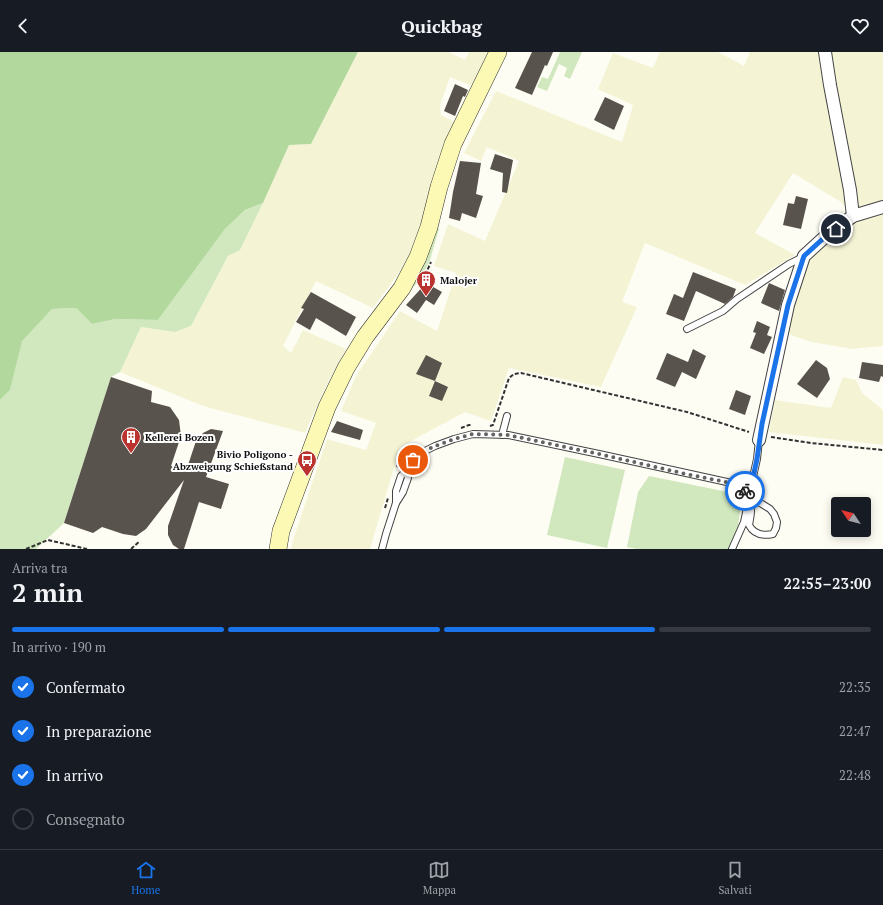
<!DOCTYPE html>
<html lang="it">
<head>
<meta charset="utf-8">
<style>
	body { margin:0; font-family:"PT Serif",serif; background:#242831; color:#f1f3f6; height:100vh; display:flex; flex-direction:column; font-size:15px; white-space:nowrap }
	* { box-sizing:border-box; margin:0 }
	p { font-size:13px; color:#9ea1a6 }
	.icon { flex:none; width:22px; height:22px; fill:none; stroke:currentColor; stroke-width:2; stroke-linecap:round; stroke-linejoin:round }
	.map { position:relative; height:497px; overflow:hidden }
	.side { display:flex; flex-direction:column; background:#171b24; flex:1 }
	.side>* { flex:none }
	.needle { width:26px; rotate:305deg }
	.controls { position:absolute; left:831px; top:445px; display:grid; gap:8px }
	.controls a { display:grid; place-items:center; width:40px; height:40px; border-radius:4px; background:#171b24; box-shadow:0 2px 10px #0003; font-size:20px }
	.pin { position:absolute; display:grid; place-items:center; width:34px; height:34px; color:#fff; margin:-17px; border:2px solid #fff; border-radius:50%; box-shadow:0 1px 4px #0007 }
	.courier { position:absolute; display:grid; place-items:center; width:40px; height:40px; margin:-20px; border:3px solid #1a73e8; border-radius:50%; background:#fff; color:#222; box-shadow:0 1px 5px #0007 }
	.summary em { font-style:normal; font-weight:800 }
	.summary div { display:flex; flex-direction:column-reverse }
	.summary { display:flex; align-items:center; justify-content:space-between; height:68px; padding:0 12px }
	h1 { font-size:26px; font-weight:800; line-height:30px }
	.bar { display:grid; grid-template-columns:repeat(4,1fr); gap:6px 4px; align-content:center; height:48px; padding:0 12px }
	.bar i { height:5px; border-radius:3px; background:#363941 }
	.bar .on { background:#1a73e8 }
	.bar p { grid-column:span 4 }
	ol { padding:0 12px; list-style:none }
	li { display:flex; align-items:center; gap:12px; height:44px }
	li p { margin-inline-start:auto }
	li .icon { padding:4px; border-radius:50%; background:#1a73e8; color:#fff; stroke-width:4 }
	li:last-child { color:#9ea1a6 }
	li i { width:22px; height:22px; border:2px solid #363941; border-radius:50% }
	header { display:flex; justify-content:space-between; align-items:center; height:52px; padding:0 12px; background:#171b24; font-size:18px; font-weight:800 }
	.menu { display:flex; justify-content:space-around; align-items:center; height:56px; border-top:1px solid #363941; background:#171b24; font-size:11px; color:#9ea1a6 }
	.menu a { display:grid; justify-items:center; gap:2px }
	.menu .on { color:#1a73e8 }
	.map>svg:first-child { display:block }
	.farmland { fill:#f4f4d5 }
	.green { fill:#d1e8be }
	.forest { fill:#b3d89e }
	.building { fill:#59534d }
	.lines { fill:none; stroke-linecap:round; stroke-linejoin:round }
	.service-casing { stroke:#434343; stroke-width:8 }
	.minor-casing { stroke:#434343; stroke-width:14 }
	.secondary-casing { stroke:#323232; stroke-width:18 }
	.path { stroke:#323232; stroke-width:2; stroke-dasharray:4 2; stroke-linecap:butt }
	.service { stroke:#fff; stroke-width:6 }
	.minor { stroke:#fff; stroke-width:12 }
	.secondary { stroke:#fbf9b3; stroke-width:17 }
	.done { stroke:#636360; stroke-width:4; stroke-dasharray:0 7.2 }
	.route { stroke:#1a73e8; stroke-width:5 }
	.labels { text-anchor:middle; dominant-baseline:central; stroke-width:4; stroke-linejoin:round; paint-order:stroke }
	.poi-label { font-size:10px; font-weight:bold; fill:#101010; stroke:#fff; text-anchor:start }
</style>
</head>
<body>
<header><svg class="icon" aria-label="back" viewBox="0 0 24 24"><path d="M15 5l-7 7 7 7"/></svg>Quickbag<svg class="icon" aria-label="heart" viewBox="0 0 24 24"><path d="M12 20l-8-8c-3-5 5-10 8-4 3-6 11-1 8 4z"/></svg></header>
<div class="map">
<svg width="883" height="497" viewBox="0 0 883 497">
	<rect width="100%" height="100%" fill="#fefdf4"/>
	<g class="farmland">
		<polygon points="358,0 449,0 465,8 469,0 488,0 472,34 450,25 440,53 441,63 455,70 443,95 433,126 421,174 410,201 398,222 373,256 316,229 283,294 291,301 303,278 346,297 327,332 308,374 305,381 203,354 120,320 141,275 175,280 191,274 228,204 240,198 263,151 289,93 311,92"/>
		<polygon points="660,0 718,0 744,14 750,0 883,0 883,294 852,297 812,290 793,284 787,279 806,205 857,169 841,150 793,121 755,181 795,203 745,233 645,191 622,250 637,255 601,335 509,316 491,369 465,360 400,395 370,497 291,497 292,491 327,387 366,398 376,371 341,359 356,324 400,259 437,279 456,221 434,214 448,172 485,189 519,109 487,95 481,109 464,101 496,39 622,90 633,53 598,37 613,1 653,16"/>
		<polygon points="843,325 856,328 862,341 883,358 883,393 769,380 775,348 831,356"/>
	</g>
	<g class="green">
		<polygon points="560,0 582,0 570,27 564,24 567,16 559,12 547,39 537,35 542,25 548,27"/>
		<polygon points="263,151 240,198 228,204 191,274 175,280 141,275 120,320 111,325 64,471 36,497 0,497 0,348 10,338 21,289 52,257 76,256 92,272 116,267 158,268 225,177 245,158"/>
		<polygon points="434,174 438,176 439,177 430,208 421,226 405,245"/>
		<polygon points="565,405 625,418 607,496 547,483"/>
		<polygon points="649,424 728,440 737,443 740,446 741,452 738,474 728,497 637,497 627,495 638,440"/>
	</g>
	<polygon class="forest" points="0,0 358,0 311,92 289,93 263,151 245,158 225,177 158,268 116,267 92,272 76,256 52,257 22,289 10,338 0,348"/>
	<g class="building">
		<polygon points="532,0 553,0 547,14 545,13 532,43 515,36"/>
		<polygon points="455,32 468,38 465,45 463,44 455,64 444,59"/>
		<polygon points="605,45 624,54 614,78 594,68"/>
		<polygon points="495,102 513,108 507,141 502,140 503,121 490,117"/>
		<polygon points="460,109 481,111 476,142 483,144 476,166 462,161 460,169 449,166 453,140"/>
		<polygon points="796,144 808,147 801,177 783,173 788,151 794,152"/>
		<polygon points="693,220 736,237 733,245 725,252 696,239 684,269 666,262 674,242 683,246"/>
		<polygon points="426,231 442,240 434,253 426,248 417,261 406,253"/>
		<polygon points="769,231 785,238 779,259 761,251"/>
		<polygon points="311,240 356,265 346,284 316,266 310,278 296,270 304,257 301,256"/>
		<polygon points="757,269 770,275 767,283 772,285 764,302 750,296 756,281 753,280"/>
		<polygon points="693,297 706,304 696,327 682,320 675,335 656,327 667,301 688,310"/>
		<polygon points="426,303 442,311 435,329 416,322"/>
		<polygon points="816,308 827,316 830,327 817,346 797,332"/>
		<polygon points="862,310 883,313 883,325 881,324 879,330 859,326"/>
		<polygon points="111,325 152,339 151,350 170,355 179,368 181,384 171,414 186,419 196,389 203,381 211,377 223,379 206,425 229,432 221,457 199,450 184,497 179,497 173,493 168,483 168,474 184,428 146,477 136,484 123,482 102,475 93,481 64,471"/>
		<polygon points="435,329 448,335 442,349 429,344"/>
		<polygon points="736,338 751,344 745,363 729,357"/>
		<polygon points="337,369 363,378 360,388 331,380"/>
	</g>
	<g class="lines">
		<g class="service-casing">
			<g id="service">
				<polyline points="687,277 723,259 737,247 789,212 803,205"/>
				<polyline points="502,383 507,364"/>
				<polyline points="396,451 403,440 408,426 406,419"/>
				<path d="M382,497L386,482L396,451V439L401,424L406,419L413,408L421,401L435,394L454,387L473,382L508,383L599,402L686,421L736,432L747,440L756,449L762,452L770,457L774,462L777,470L776,476L773,482C763,484 754,483 749,473C750,468 751,463 751,458C750,453 748,449 749,443L757,407L759,388"/>
				<polyline points="732,497 744,470 748,451"/>
			</g>
		</g>
		<g class="minor-casing">
			<g id="minor">
				<polyline points="825,0 830,33 850,138 853,164"/>
				<polyline points="759,388 788,253 804,204 827,183 853,164 883,155"/>
			</g>
		</g>
		<g class="secondary-casing">
			<polyline id="secondary" points="278,497 281,479 327,355 346,316 365,285 402,236 418,205 429,175 439,135 453,92 498,0"/>
		</g>
		<g class="path">
			<polyline points="419,233 423,228 431,210"/>
			<polyline points="490,374 493,373 495,367 509,326 514,322 521,321 687,360 749,380"/>
			<polyline points="461,376 469,373 472,373"/>
			<polyline points="771,385 811,391 883,398"/>
			<path d="M397,415C401,406 408,398 416,394"/>
			<polyline points="385,456 388,446"/>
			<polyline points="26,497 48,488 87,497"/>
			<polyline points="131,497 140,489"/>
		</g>
		<use href="#service" class="service"/>
		<use href="#minor" class="minor"/>
		<use href="#secondary" class="secondary"/>
	</g>
	<g class="lines">
		<polyline class="done" points="413,408 421,401 435,394 454,387 473,382 508,383 599,402 686,422 736,432 745,439"/>
		<polyline class="route" points="745,439 749,444 757,407 762,372 788,253 804,204 827,183 836,177"/>
	</g>
	<defs>
		<g id="building-pin" transform="scale(1)"><path d="M0 17L-7.5 6A9.5 9.5 0 1 1 7.5 6Z" fill="#bb332e" stroke="#fff"/><path d="M-4-6H4V6H1V3H-1V6H-4ZM-2.5-4.3h1.7v1.8h-1.7ZM.8-4.3h1.7v1.8H.8ZM-2.5-1h1.7V.8h-1.7ZM.8-1h1.7V.8H.8Z" fill="#fff"/></g>
		<g id="bus-pin" transform="scale(1)"><path d="M0 17L-7.5 6A9.5 9.5 0 1 1 7.5 6Z" fill="#bb332e" stroke="#fff"/><path d="M-5-6H5V4H4V6H2V4H-2V6H-4V4H-5ZM-3.5-4V0h7V-4ZM-3.5 1.2v1.5H-2V1.2ZM2 1.2v1.5H3.5V1.2Z" fill="#fff"/></g>
	</defs>
	<g fill-rule="evenodd">
		<use href="#building-pin" x="426" y="228"/>
		<use href="#building-pin" x="131" y="385"/>
		<use href="#bus-pin" x="307" y="408"/>
	</g>
	<g class="labels">
		<g class="poi-label">
			<text x="440" y="228">Malojer</text>
			<text x="145" y="385">Kellerei Bozen</text>
			<text x="293" y="402" text-anchor="end">Bivio Poligono -<tspan x="293" dy="12">Abzweigung Schießstand</tspan></text>
		</g>
	</g>
</svg>
<div class="controls">
<a><svg class="needle" viewBox="-14 -14 28 28"><path d="M0-13l5 13h-10z" fill="#e53935"/><path d="M0 13l5-13h-10z" fill="#9ea1a6"/></svg></a>
</div>
<div class="pin" style="left:413px;top:408px;background:#ea580c"><svg class="icon" aria-label="bag" viewBox="0 0 24 24"><path d="M5 8h14l-1 12H6zM9 8a3 3 0 0 1 6 0"/></svg></div>
<div class="pin" style="left:836px;top:177px;background:#1f2937"><svg class="icon" aria-label="home" viewBox="0 0 24 24"><path d="M3 11l9-7 9 7M6 9v11h12V9"/></svg></div>
<div class="courier" style="left:745px;top:439px"><svg class="icon" aria-label="bike" viewBox="0 0 24 24"><circle cx="6" cy="16" r="4"/><circle cx="18" cy="16" r="4"/><path d="M6 16l4-8h5l3 8M10 8l3 8H6M13 5h3"/></svg></div>
</div>
<section class="side">
<div class="summary"><div><h1>2 min</h1><p>Arriva tra</p></div><em>22:55–23:00</em></div>
<div class="bar"><i class="on"></i><i class="on"></i><i class="on"></i><i></i><p>In arrivo · 190 m</p></div>
<ol>
<li><svg class="icon" aria-label="check" viewBox="0 0 24 24"><path d="M5 12l5 5 9-10"/></svg>Confermato<p>22:35</p></li>
<li><svg class="icon" aria-label="check" viewBox="0 0 24 24"><path d="M5 12l5 5 9-10"/></svg>In preparazione<p>22:47</p></li>
<li><svg class="icon" aria-label="check" viewBox="0 0 24 24"><path d="M5 12l5 5 9-10"/></svg>In arrivo<p>22:48</p></li>
<li><i></i>Consegnato</li>
</ol>
</section>
<nav class="menu">
<a class="on"><svg class="icon" aria-label="home" viewBox="0 0 24 24"><path d="M3 11l9-7 9 7M6 9v11h12V9"/></svg>Home</a>
<a><svg class="icon" aria-label="map" viewBox="0 0 24 24"><path d="M3 6l6-2 6 2 6-2v14l-6 2-6-2-6 2zM9 4v14M15 6v14"/></svg>Mappa</a>
<a><svg class="icon" aria-label="saved" viewBox="0 0 24 24"><path d="M7 4h10v16l-5-4-5 4z"/></svg>Salvati</a>
</nav>
</body>
</html>
